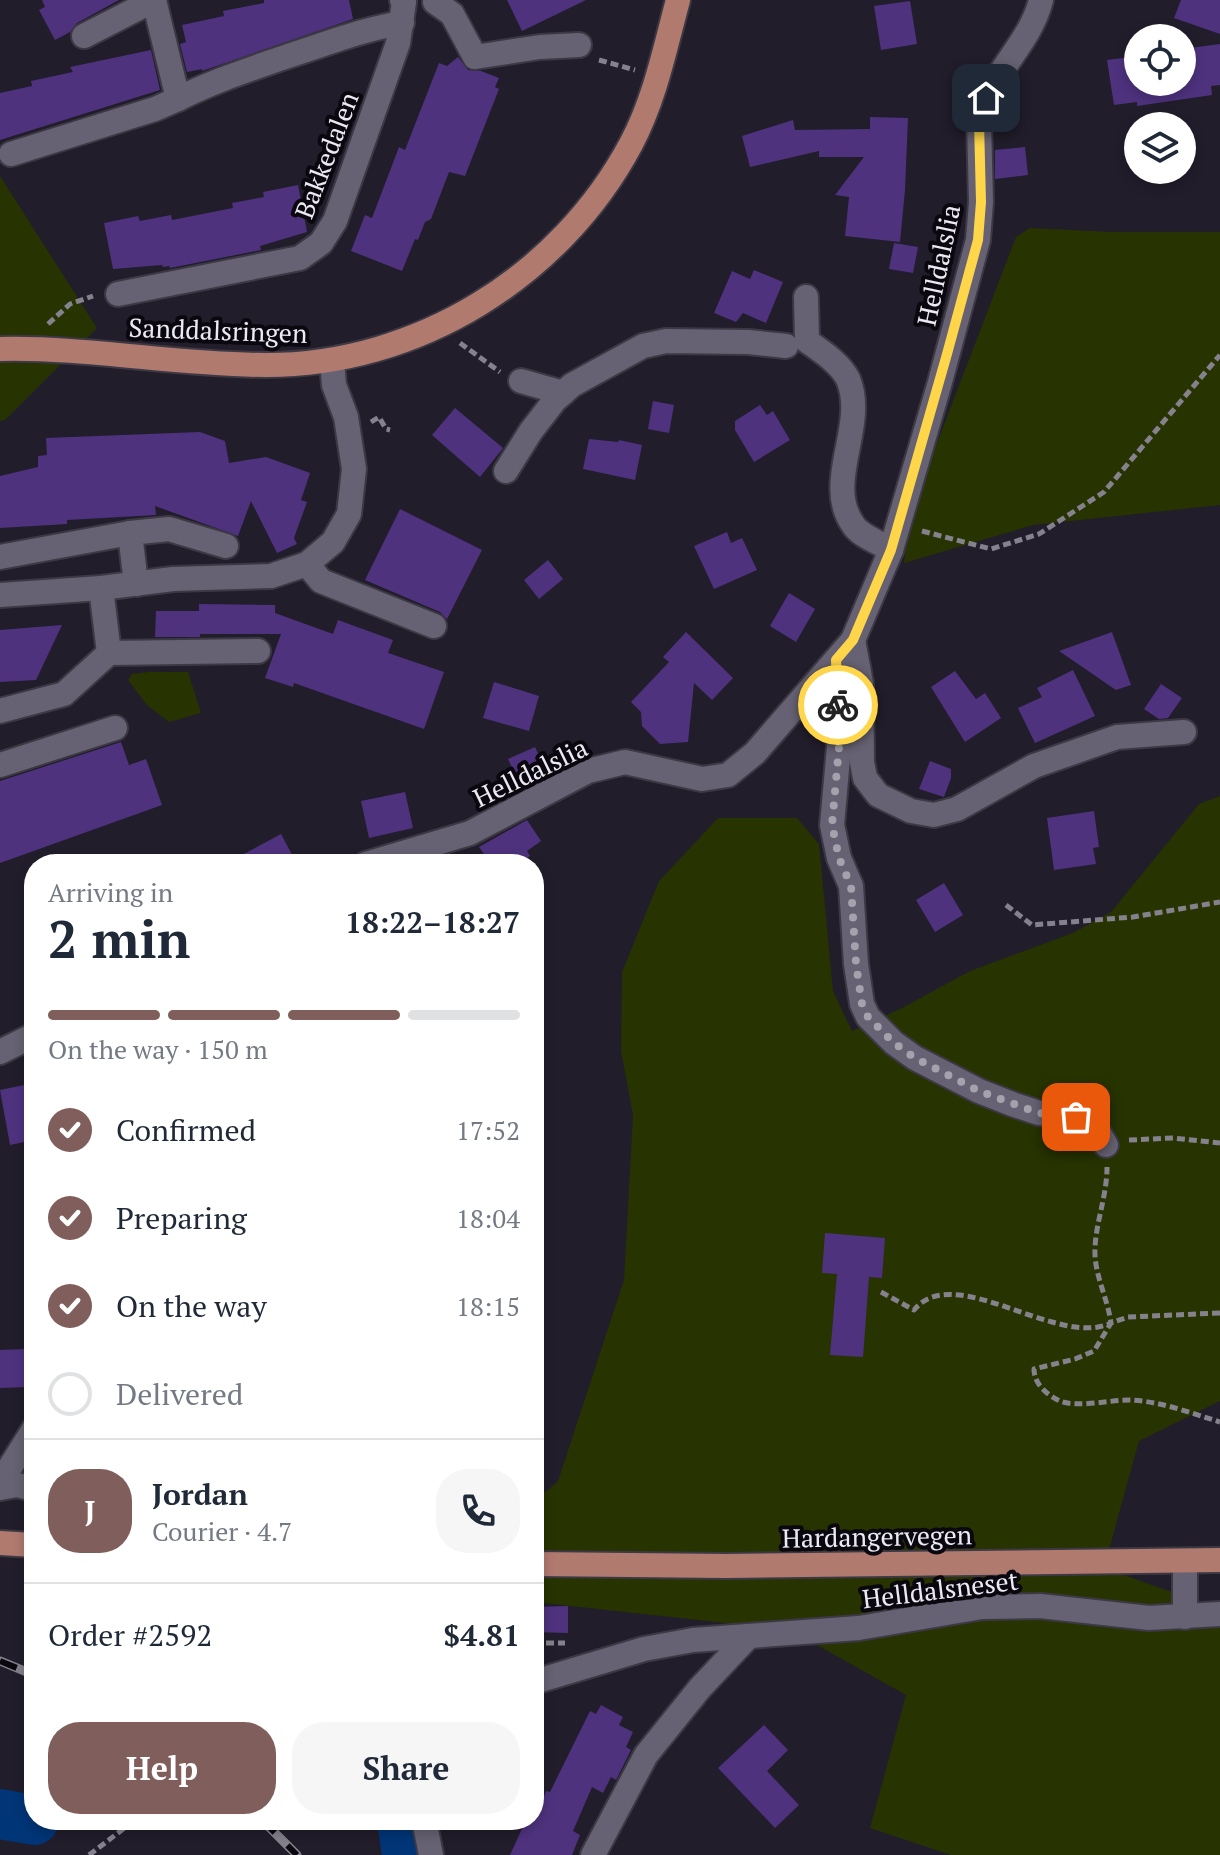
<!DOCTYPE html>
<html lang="en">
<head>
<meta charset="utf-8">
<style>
	body { margin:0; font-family:"PT Serif",serif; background:#f6f6f7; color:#1f2937; height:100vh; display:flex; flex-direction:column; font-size:30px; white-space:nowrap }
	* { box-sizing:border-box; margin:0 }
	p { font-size:26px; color:#747a83 }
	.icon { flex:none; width:44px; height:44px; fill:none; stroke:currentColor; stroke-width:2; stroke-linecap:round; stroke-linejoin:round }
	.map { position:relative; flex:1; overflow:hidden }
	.panel { position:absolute; left:24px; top:854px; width:520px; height:976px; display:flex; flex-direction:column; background:#fff; border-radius:32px; box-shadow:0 4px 12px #0003 }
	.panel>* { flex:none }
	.controls { position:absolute; left:1124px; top:24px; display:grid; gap:16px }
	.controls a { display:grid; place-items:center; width:72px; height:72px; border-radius:50%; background:#fff; box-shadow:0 4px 12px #0003; font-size:40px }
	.pin { position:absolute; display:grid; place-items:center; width:68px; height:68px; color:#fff; margin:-34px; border-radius:16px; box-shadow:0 4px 12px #0006 }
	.courier { position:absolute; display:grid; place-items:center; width:80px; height:80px; margin:-40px; border:6px solid #ffd54a; border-radius:50%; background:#fff; color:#222; box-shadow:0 2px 10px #0007 }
	.summary em { font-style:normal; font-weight:800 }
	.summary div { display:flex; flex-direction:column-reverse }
	.summary { display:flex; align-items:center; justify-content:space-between; height:136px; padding:0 24px }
	h1 { font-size:52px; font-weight:800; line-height:60px }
	.bar { display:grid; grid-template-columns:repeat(4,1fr); gap:12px 8px; align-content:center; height:96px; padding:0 24px }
	.bar i { height:10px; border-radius:6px; background:#e0e1e3 }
	.bar .active { background:#7f5e5b }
	.bar p { grid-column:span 4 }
	.line { display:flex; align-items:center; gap:20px; padding:0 24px; border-top:2px solid #e0e1e3 }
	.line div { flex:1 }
	.round { display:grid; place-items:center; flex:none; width:84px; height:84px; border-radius:32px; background:#f6f6f7 }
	ol { padding:0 24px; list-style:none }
	li { display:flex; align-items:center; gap:24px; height:88px }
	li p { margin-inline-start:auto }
	li .icon { padding:8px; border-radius:50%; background:#7f5e5b; color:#fff; stroke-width:4 }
	li:last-child { color:#747a83 }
	li i { width:44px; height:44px; border:4px solid #e0e1e3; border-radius:50% }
	.button { display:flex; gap:16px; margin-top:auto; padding:16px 24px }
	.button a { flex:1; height:92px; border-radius:32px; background:#7f5e5b; color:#fff; font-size:32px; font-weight:800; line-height:92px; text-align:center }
	.button a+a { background:#f6f6f7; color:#1f2937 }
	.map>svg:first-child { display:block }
	.green { fill:#273300 }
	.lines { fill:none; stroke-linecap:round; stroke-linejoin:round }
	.river { stroke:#003577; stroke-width:50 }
	.building { fill:#4e327e }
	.minor-casing { stroke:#3c3944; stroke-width:28 }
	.major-casing { stroke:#3c3944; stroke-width:28 }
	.path { stroke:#85828e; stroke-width:5; stroke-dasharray:8 4; stroke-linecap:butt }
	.minor { stroke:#666273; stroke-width:24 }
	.major { stroke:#b17a6f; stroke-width:24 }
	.rail-casing { stroke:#84818d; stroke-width:9 }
	.rail { stroke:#0a080e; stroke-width:6; stroke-dasharray:18; stroke-linecap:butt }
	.done { stroke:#a4a2ad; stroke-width:8; stroke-dasharray:0 14.4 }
	.route { stroke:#ffd54a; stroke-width:10 }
	.labels { text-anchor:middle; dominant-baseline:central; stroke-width:8; stroke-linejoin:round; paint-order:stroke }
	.street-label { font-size:26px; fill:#ebe9f3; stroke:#0a080e }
</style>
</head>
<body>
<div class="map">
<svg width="1220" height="1855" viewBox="0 0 1220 1855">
	<rect width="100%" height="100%" fill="#211d2b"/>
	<g class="green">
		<polygon points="0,176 97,328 5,420 0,421"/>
		<polygon points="1030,228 1113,232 1220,232 1220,505 1033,525 904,563 909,516 1016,237"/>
		<polygon points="148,672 188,672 201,713 169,722 147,705 128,680 132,674"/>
		<polygon points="1220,796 1220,1401 1139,1441 1104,1568 1220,1609 1220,1855 951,1855 870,1828 906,1695 790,1630 534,1602 534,1502 558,1481 624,1280 633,1115 621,1051 622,972 659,881 718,818 797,818 819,844 833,991 852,1031 904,1007 970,971 1073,933 1111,912 1199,804"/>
	</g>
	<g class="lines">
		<g class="river">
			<polyline points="0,1814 34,1820"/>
			<polyline points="402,1820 407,1855"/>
		</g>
	</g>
	<g class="building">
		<polygon points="42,0 119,0 77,23 70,32 55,40 39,10 45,7"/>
		<polygon points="264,0 349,0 353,19 202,71 202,69 187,72 180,44 186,42 182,25 224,16 223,11 264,3"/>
		<polygon points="507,0 586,0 522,31"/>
		<polygon points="1181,0 1220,0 1220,34 1174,18"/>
		<polygon points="910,1 917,44 881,50 874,6"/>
		<polygon points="1220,44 1220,85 1211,86 1212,95 1137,106 1137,102 1114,105 1107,60 1138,56 1138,82 1182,82 1182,49"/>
		<polygon points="151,50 160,90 0,140 0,93 32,86 31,81 73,72 70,67"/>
		<polygon points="458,57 468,70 481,71 499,78 495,87 499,89 465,176 449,172 431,219 425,222 418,240 415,239 402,271 351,251 365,215 372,218 399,147 405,150 439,63 447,66"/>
		<polygon points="870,117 908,118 905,190 900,242 845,236 849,197 835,195 864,157 819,157 819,151 750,167 742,136 793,120 795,130 870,129"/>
		<polygon points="1025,147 1028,175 995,179 995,150"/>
		<polygon points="298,185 307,232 260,246 261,250 170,268 169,266 163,267 162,265 113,269 104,223 138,216 140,221 171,215 172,220 233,208 232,203 264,197 263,192"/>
		<polygon points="894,243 918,247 913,273 889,269"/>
		<polygon points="754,270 783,282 766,323 743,313 736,322 714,313 732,271 750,279"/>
		<polygon points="653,401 674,405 669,433 648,429"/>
		<polygon points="760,405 767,415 773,411 790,440 754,462 735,430 735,421"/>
		<polygon points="455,408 503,448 480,477 432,435"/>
		<polygon points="200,432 225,441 229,463 266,457 310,473 301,500 307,502 294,538 297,544 277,553 251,501 238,536 155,506 156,515 67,520 67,524 0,528 0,476 38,467 38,456 47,455 46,438"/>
		<polygon points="589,439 618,442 619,440 642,445 635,480 583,469"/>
		<polygon points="400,509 482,550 447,619 440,612 365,580"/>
		<polygon points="727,532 731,543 742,538 757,570 714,589 694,546"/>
		<polygon points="548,560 563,579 539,599 524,580"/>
		<polygon points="789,593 815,609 796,642 770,626"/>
		<polygon points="199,604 275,605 275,613 333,634 338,620 393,640 388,653 444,672 424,729 294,683 293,687 265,678 281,634 200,634 200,637 155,637 156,611 199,611"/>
		<polygon points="62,625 36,680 0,682 0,630"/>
		<polygon points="686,632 733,678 712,700 694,683 688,742 660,744 642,726 641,712 631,702 669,662 663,657"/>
		<polygon points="1112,632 1131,685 1116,690 1059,651"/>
		<polygon points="1073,670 1095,716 1035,743 1018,708 1042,697 1037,688"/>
		<polygon points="955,671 976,699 985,693 1001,718 965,742 931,687"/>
		<polygon points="494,682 539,696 529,731 483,718"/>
		<polygon points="1161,684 1182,698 1168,718 1159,719 1144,709"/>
		<polygon points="121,742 129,765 146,759 162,805 0,863 0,781"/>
		<polygon points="535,747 547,772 520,785 508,759"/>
		<polygon points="930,761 951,769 951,778 944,797 919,789"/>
		<polygon points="405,792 413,828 369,838 361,801"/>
		<polygon points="1094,811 1099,847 1093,848 1096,864 1054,870 1047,818"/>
		<polygon points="527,820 541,841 527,851 530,856 519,864 491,864 479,847"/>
		<polygon points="281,834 297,864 225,864"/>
		<polygon points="944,883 963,915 935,932 916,900"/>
		<polygon points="34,1083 34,1140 10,1145 0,1090"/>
		<polygon points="825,1233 885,1238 882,1278 869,1277 863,1357 830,1355 837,1274 822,1273"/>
		<polygon points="26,1349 27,1352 34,1352 34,1382 28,1382 28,1387 0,1388 0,1350"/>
		<polygon points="568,1606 568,1633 534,1632 534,1607"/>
		<polygon points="601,1705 623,1717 619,1725 633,1732 626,1747 631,1750 616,1780 611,1777 603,1793 592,1787 573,1831 580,1835 572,1855 510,1855 526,1820 534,1820 534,1795 543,1799 546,1791 550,1792 590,1711 596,1714"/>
		<polygon points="764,1725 788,1750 767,1771 799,1805 775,1828 718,1768"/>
	</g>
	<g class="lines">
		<g class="minor-casing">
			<g id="minor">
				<polyline points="435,2 452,14 475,57 540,47 579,45"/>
				<path d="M84,36L154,0L178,99C213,81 251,69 288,56C326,44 363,29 402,23"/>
				<polyline points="11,154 155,109 178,99"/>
				<polyline points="118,294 300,258 321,243 335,221 398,43 404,2 402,0"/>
				<path d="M806,297L807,341C821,351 840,363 848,379C868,426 822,483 854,526C861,536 880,543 891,550"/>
				<polyline points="521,381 563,393"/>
				<polyline points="506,471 531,431 555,400 572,385 643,346 666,341 748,342 786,346"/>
				<polyline points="0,557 130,533"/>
				<polyline points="307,564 321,581 434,626"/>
				<polyline points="136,584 130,533 169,529 226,546"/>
				<polyline points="0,595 101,588 173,579 271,576 307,564 333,542 349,514 354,469 346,417 334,385 332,361"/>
				<polyline points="853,640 861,683 862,762 865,778 878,795 911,811 934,815 957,809 1034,766 1117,737 1184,732"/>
				<polyline points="109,653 258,651"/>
				<polyline points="836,660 839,747 832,825 839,858 851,886 856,964 862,1004 868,1017 894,1043 915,1058 979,1091 1012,1104 1039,1113 1076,1117 1096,1128 1106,1145"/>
				<polyline points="0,711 64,694 109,653 101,588"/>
				<polyline points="0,765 115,728"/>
				<path d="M366,864L470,833L588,771L625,762L702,779L728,775L755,753L853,640L891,550L940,382L978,240L981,202L979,122C987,76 1030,45 1041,0"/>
				<polyline points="0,1052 34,1035"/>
				<polyline points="0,1483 34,1429"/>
				<polyline points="0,1488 17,1485 34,1489"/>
				<polyline points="1185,1561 1185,1617"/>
				<polyline points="534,1682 644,1649 693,1640 859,1628 982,1607 1040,1606 1149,1618 1220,1614"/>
				<polyline points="424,1820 431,1855"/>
				<polyline points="593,1855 646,1755 700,1688 749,1636"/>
			</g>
		</g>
		<g class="major-casing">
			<g id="major">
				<path d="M0,349C89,347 177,365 266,365C417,365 560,277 631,144C655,99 665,48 678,0"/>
				<polyline points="0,1543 34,1545"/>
				<polyline points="534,1564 726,1566 1220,1560"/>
			</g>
		</g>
		<g class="path">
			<polyline points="599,60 635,70"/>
			<polyline points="48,324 70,304 93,296"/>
			<polyline points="460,343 500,372"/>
			<polyline points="371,422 379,417 386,429 390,430"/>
			<polyline points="922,531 991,549 1039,534 1104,492 1220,355"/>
			<polyline points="1006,905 1032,925 1133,917 1220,902"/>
			<polyline points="1129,1140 1173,1138 1220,1143"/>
			<path d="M881,1292L914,1310C954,1260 1058,1349 1111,1323C1108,1300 1096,1278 1095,1255C1094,1226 1107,1198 1107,1167"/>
			<path d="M1220,1313L1128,1317L1111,1323L1094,1351L1075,1359L1034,1369C1034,1384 1047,1395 1060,1401C1077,1408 1110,1400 1129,1400C1160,1401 1191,1413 1220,1422"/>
			<polyline points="534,1643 565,1643"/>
			<polyline points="89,1855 135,1820"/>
		</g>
		<use href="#minor" class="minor"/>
		<use href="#major" class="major"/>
		<g class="rail-casing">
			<g id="rail">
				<polyline points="0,1661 34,1675"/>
				<polyline points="262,1820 297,1855"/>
			</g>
		</g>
		<use href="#rail" class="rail"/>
	</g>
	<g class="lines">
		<polyline class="done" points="838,705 839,747 832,825 839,858 851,886 856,964 862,1004 868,1017 894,1043 915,1058 979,1091 1039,1113 1076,1117"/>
		<polyline class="route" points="838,705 836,660 853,640 891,550 947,354 978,240 981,202 979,122 986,98"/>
	</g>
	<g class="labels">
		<g class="street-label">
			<text transform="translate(326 155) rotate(-69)">Bakkedalen</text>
			<text transform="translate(938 265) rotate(-78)">Helldalslia</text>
			<text transform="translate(218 330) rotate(2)">Sanddalsringen</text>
			<text transform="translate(530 772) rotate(-26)">Helldalslia</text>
			<text transform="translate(877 1536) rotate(-1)">Hardangervegen</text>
			<text transform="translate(940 1589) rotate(-7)">Helldalsneset</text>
		</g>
	</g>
</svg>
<div class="controls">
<a><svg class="icon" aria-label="locate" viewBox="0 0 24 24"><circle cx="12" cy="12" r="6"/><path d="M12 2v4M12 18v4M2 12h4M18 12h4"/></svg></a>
<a><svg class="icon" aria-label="layers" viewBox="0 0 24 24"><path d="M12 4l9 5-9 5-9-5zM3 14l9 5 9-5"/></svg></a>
</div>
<div class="pin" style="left:1076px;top:1117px;background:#ea580c"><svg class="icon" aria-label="bag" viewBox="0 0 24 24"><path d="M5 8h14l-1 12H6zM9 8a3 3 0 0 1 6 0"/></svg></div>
<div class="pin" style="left:986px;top:98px;background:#1f2937"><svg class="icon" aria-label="home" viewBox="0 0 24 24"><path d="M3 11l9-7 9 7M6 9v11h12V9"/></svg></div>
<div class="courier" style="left:838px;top:705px"><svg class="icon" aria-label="bike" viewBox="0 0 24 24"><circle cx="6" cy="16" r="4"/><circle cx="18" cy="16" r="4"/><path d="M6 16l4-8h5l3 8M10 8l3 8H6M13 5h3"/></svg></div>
<section class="panel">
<div class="summary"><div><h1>2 min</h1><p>Arriving in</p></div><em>18:22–18:27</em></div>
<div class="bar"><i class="active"></i><i class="active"></i><i class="active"></i><i></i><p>On the way · 150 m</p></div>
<ol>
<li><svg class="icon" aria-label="check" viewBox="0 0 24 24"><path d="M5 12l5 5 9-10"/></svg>Confirmed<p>17:52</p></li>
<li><svg class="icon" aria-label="check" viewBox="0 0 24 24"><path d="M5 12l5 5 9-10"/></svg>Preparing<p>18:04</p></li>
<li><svg class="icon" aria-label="check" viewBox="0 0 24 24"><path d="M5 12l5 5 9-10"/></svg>On the way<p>18:15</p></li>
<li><i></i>Delivered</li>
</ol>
<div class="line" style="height:144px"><b class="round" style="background:#7f5e5b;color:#fff">J</b><div><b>Jordan</b><p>Courier · 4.7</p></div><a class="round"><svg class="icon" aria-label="phone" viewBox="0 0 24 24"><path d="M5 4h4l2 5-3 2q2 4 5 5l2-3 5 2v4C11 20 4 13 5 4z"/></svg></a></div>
<div class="line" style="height:104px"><div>Order #2592</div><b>$4.81</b></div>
<div class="button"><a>Help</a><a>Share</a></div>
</section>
</div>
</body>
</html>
